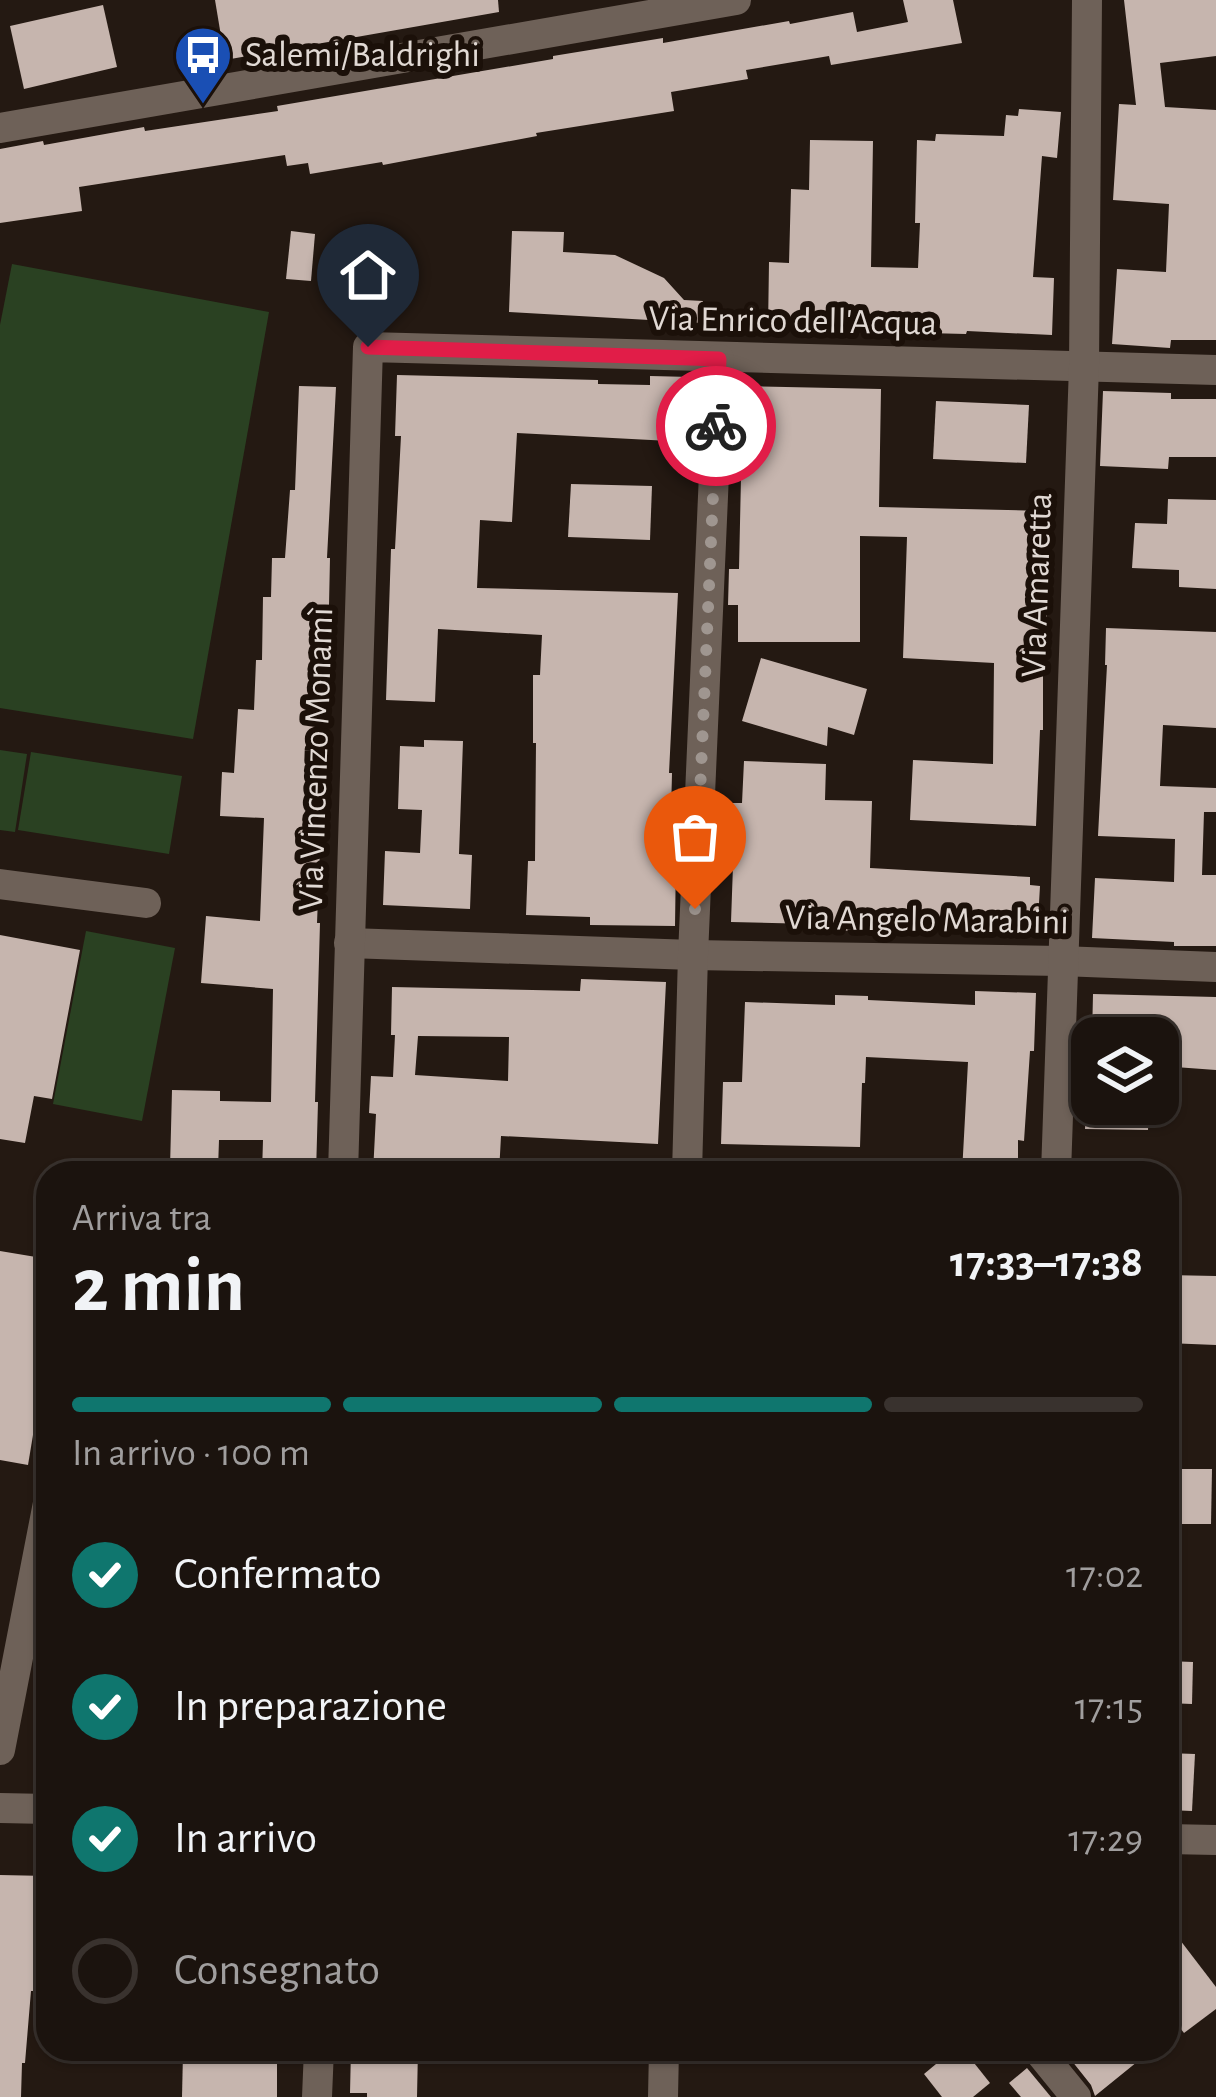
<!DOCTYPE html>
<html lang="it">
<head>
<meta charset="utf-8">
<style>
	body { margin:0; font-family:"Alegreya Sans",sans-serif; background:#241c17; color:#f1f3f6; height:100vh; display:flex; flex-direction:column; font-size:45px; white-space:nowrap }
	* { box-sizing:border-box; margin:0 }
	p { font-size:39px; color:#a09e9e }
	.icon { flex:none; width:66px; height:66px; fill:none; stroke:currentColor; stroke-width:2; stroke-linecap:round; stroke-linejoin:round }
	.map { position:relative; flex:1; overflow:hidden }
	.details { position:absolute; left:36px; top:1161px; width:1143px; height:900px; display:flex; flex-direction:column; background:#1b130e; border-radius:36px; box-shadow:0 3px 9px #0004,0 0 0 3px #39322e }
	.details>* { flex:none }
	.tools { position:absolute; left:1071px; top:1017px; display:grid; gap:24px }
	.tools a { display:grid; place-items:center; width:108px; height:108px; border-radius:24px; background:#1b130e; box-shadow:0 3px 9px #0004,0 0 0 3px #39322e; font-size:60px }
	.pin { position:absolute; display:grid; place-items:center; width:102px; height:102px; color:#fff; margin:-123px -51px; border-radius:50% 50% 50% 0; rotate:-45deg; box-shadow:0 0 12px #0007 }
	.pin .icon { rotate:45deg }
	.courier { position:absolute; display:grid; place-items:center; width:120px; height:120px; margin:-60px; border:9px solid #e11d48; border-radius:50%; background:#fff; color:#222; box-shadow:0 3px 15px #0007 }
	.summary em { font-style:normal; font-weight:600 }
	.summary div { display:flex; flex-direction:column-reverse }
	.summary { display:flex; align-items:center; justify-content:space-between; height:204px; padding:0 36px }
	h1 { font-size:78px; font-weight:600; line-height:90px }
	.bar { display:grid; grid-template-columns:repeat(4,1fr); gap:18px 12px; align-content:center; height:144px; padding:0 36px }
	.bar i { height:15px; border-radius:9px; background:#39322e }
	.bar .current { background:#0f766e }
	.bar p { grid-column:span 4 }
	ol { padding:0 36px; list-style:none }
	li { display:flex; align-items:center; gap:36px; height:132px }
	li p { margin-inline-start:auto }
	li .icon { padding:12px; border-radius:50%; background:#0f766e; color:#fff; stroke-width:4 }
	li:last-child { color:#a09e9e }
	li i { width:66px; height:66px; border:6px solid #39322e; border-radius:50% }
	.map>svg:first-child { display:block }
	.green { fill:#2a4122 }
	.building { fill:#c6b5ae; fill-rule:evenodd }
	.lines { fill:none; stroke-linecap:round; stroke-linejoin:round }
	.minor { stroke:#6e6158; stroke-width:30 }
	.done { stroke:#9f9690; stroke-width:12; stroke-dasharray:0 21.6 }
	.route { stroke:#e11d48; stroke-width:15 }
	.labels { text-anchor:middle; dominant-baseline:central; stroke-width:12; stroke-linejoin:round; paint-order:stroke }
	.poi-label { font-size:36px; fill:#e1d9d4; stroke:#1b1009; text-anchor:start }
	.street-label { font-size:36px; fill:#e1d9d4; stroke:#1b1009 }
</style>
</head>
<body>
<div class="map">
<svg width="1216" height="2097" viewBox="0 0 1216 2097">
	<rect width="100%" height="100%" fill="#241912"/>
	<g class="green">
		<polygon points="12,264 269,312 193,739 0,708 0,325"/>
		<polygon points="0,750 27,754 15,832 0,830"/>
		<polygon points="31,752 182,776 169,854 18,830"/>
		<polygon points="86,931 175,948 142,1121 53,1104"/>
	</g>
	<g class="building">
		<polygon points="215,0 498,0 499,12 225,60"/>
		<polygon points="903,0 953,0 962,43 831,65 829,56 746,70 748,79 671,92 674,111 536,133 537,136 383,165 382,162 310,174 308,163 287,166 285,155 79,187 82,211 0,223 0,149 43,141 44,145 144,127 145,131 278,111 277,106 553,59 553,56 663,38 663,43 789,21 790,24 853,12 857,32 908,22"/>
		<polygon points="1124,0 1216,0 1216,56 1160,63 1165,107 1216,110 1216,340 1171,340 1170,348 1112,344 1117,269 1166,272 1169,204 1113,200 1119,104 1136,105"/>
		<polygon points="103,5 117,67 24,89 10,26"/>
		<polygon points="1019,109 1061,112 1057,158 1042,156 1033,277 1054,278 1052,335 967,331 966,334 768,329 769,262 789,263 791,189 809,190 810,140 873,141 871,267 918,268 920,223 915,223 917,140 935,141 936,134 1004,136 1006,115 1018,116"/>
		<polygon points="291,231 315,234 311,281 286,279"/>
		<polygon points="512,231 564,232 563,252 615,255 664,278 684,300 703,301 702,323 509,312"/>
		<polygon points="397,375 598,380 598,384 650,385 650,376 691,377 689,442 517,433 512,522 480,520 477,588 678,593 669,773 672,773 670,857 676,857 675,926 590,925 590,917 526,915 528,861 535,861 536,743 533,743 533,675 540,675 542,635 438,629 435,702 386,700 391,549 395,549 401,436 395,436"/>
		<polygon points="299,386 336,387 327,558 330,558 328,652 317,923 320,923 315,1102 318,1102 316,1173 262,1173 263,1140 219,1140 218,1169 170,1168 172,1090 220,1091 220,1101 271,1102 273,989 201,983 206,916 260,921 264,818 220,816 222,772 234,773 238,709 254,710 256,660 262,660 263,597 271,597 272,558 285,558 290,490 295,490"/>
		<polygon points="743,386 881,389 879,507 1045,511 1043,603 1047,603 1046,664 1043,664 1043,730 1040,730 1036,826 910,820 913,760 993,764 994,663 903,658 907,537 860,536 860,642 738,642 738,605 728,605 729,569 739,569"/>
		<polygon points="1103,391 1171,393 1171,399 1216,399 1216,457 1169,457 1168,469 1100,466"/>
		<polygon points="936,401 1029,405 1026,463 933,459"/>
		<polygon points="571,484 652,486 650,540 568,537"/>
		<polygon points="1168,499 1216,500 1216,589 1179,587 1179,570 1132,568 1135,523 1167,524"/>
		<polygon points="1106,628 1216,632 1216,728 1163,725 1160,786 1216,788 1216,812 1204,812 1202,875 1216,875 1216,946 1174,946 1174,942 1092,938 1095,878 1174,882 1175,839 1098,836 1107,665 1105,665"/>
		<polygon points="761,658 867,689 854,735 828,727 827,746 742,721"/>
		<polygon points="424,740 463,741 459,854 472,855 470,909 383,905 385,851 420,853 422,810 398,809 400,746 424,747"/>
		<polygon points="744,761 826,764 825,800 872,801 870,868 1030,877 1030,885 1040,886 1038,920 953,917 952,925 923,923 923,930 866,926 866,931 813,930 813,924 731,922 734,837 718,836 719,803 742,803"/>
		<polygon points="0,935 80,950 52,1099 34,1096 25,1143 0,1139"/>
		<path d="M581,979L666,982L658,1144L501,1136L499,1173H373L376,1114L369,1113L371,1076L393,1077L395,1035H391L392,987L580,991ZM418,1036L509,1037L508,1081L415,1075Z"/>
		<polygon points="975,991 1036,993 1034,1051 1030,1051 1024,1141 1018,1140 1018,1173 962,1173 968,1062 866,1057 865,1083 862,1083 860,1147 721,1144 723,1082 742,1082 745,1002 835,1005 835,995 868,996 868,1000 975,1005"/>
		<polygon points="1093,994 1216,997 1216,1070 1175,1067 1176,1038 1092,1038"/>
		<polygon points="1086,1104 1149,1104 1148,1130 1085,1129"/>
		<polygon points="0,1251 48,1259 48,1345 28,1465 0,1460"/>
		<polygon points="1167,1275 1216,1276 1216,1345 1167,1343"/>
		<polygon points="1167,1469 1212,1469 1211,1524 1167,1524"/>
		<polygon points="1167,1661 1193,1662 1192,1704 1167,1703"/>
		<polygon points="1167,1753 1195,1754 1192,1811 1167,1810"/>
		<polygon points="0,1875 48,1876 48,1912 36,1912 34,1991 31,1991 25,2063 22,2063 21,2097 0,2097"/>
		<polygon points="1167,1923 1216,1987 1216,2009 1184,2033 1167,2011"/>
		<polygon points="351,2049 418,2049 417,2097 367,2097 367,2093 350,2093"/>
		<polygon points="954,2049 963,2049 990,2083 973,2097 942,2097 924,2074"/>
		<polygon points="1066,2049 1153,2049 1095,2096 1091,2085 1064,2051"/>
		<polygon points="183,2053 277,2055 277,2097 182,2097"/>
		<polygon points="1027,2068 1051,2097 1021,2097 1009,2083"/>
	</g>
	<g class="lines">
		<g class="minor">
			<polyline points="0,128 736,0"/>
			<polyline points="0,884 146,903"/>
			<polyline points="349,943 693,955 1061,961 1216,967"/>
			<polyline points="343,1173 368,347 1216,370"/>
			<polyline points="687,1173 693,955 719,359"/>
			<polyline points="1056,1173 1084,366 1087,0"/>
			<polyline points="0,1750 48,1503"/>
			<polyline points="0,1808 48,1809"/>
			<polyline points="1167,1839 1216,1840"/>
			<polyline points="1037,2049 1076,2097"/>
			<polyline points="317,2097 319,2049"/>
			<polyline points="663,2097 664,2049"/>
		</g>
	</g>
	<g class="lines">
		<polyline class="done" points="695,909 716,426"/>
		<polyline class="route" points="368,347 719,359 716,426"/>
	</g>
	<defs>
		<g id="bus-pin" transform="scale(3)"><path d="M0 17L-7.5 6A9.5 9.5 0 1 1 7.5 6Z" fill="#1a4fb4" stroke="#1b1009"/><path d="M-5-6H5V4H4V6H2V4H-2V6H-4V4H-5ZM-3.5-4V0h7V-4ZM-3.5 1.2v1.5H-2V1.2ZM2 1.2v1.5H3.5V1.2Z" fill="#fff"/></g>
	</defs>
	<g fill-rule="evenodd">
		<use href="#bus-pin" x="203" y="55"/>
	</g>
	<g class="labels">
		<g class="poi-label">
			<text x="245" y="55">Salemi/Baldrighi</text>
		</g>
		<g class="street-label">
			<text transform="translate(793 321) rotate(1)">Via Enrico dell'Acqua</text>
			<text transform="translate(1037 585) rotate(-88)">Via Amaretta</text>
			<text transform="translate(316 759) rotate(-88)">Via Vincenzo Monamì</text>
			<text transform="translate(927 920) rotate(1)">Via Angelo Marabini</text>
		</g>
	</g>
</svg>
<div class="tools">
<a><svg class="icon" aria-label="layers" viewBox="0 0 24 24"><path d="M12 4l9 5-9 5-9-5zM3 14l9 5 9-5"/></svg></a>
</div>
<div class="pin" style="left:695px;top:909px;background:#ea580c"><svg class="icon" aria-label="bag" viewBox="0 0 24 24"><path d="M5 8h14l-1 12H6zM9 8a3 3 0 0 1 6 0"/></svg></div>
<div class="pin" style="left:368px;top:347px;background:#1f2937"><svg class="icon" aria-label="home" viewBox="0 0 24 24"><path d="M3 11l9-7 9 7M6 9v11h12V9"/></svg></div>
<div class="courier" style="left:716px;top:426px"><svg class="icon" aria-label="bike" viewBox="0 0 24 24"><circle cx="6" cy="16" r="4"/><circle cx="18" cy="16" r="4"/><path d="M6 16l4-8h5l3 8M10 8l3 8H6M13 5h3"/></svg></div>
<section class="details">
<div class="summary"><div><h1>2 min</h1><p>Arriva tra</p></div><em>17:33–17:38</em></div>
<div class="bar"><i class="current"></i><i class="current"></i><i class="current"></i><i></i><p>In arrivo · 100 m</p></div>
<ol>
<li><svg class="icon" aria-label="check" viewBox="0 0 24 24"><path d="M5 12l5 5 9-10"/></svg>Confermato<p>17:02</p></li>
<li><svg class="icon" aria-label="check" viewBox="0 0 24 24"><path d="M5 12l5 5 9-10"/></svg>In preparazione<p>17:15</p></li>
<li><svg class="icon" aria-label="check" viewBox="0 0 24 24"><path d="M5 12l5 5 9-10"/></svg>In arrivo<p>17:29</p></li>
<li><i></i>Consegnato</li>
</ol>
</section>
</div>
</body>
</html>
